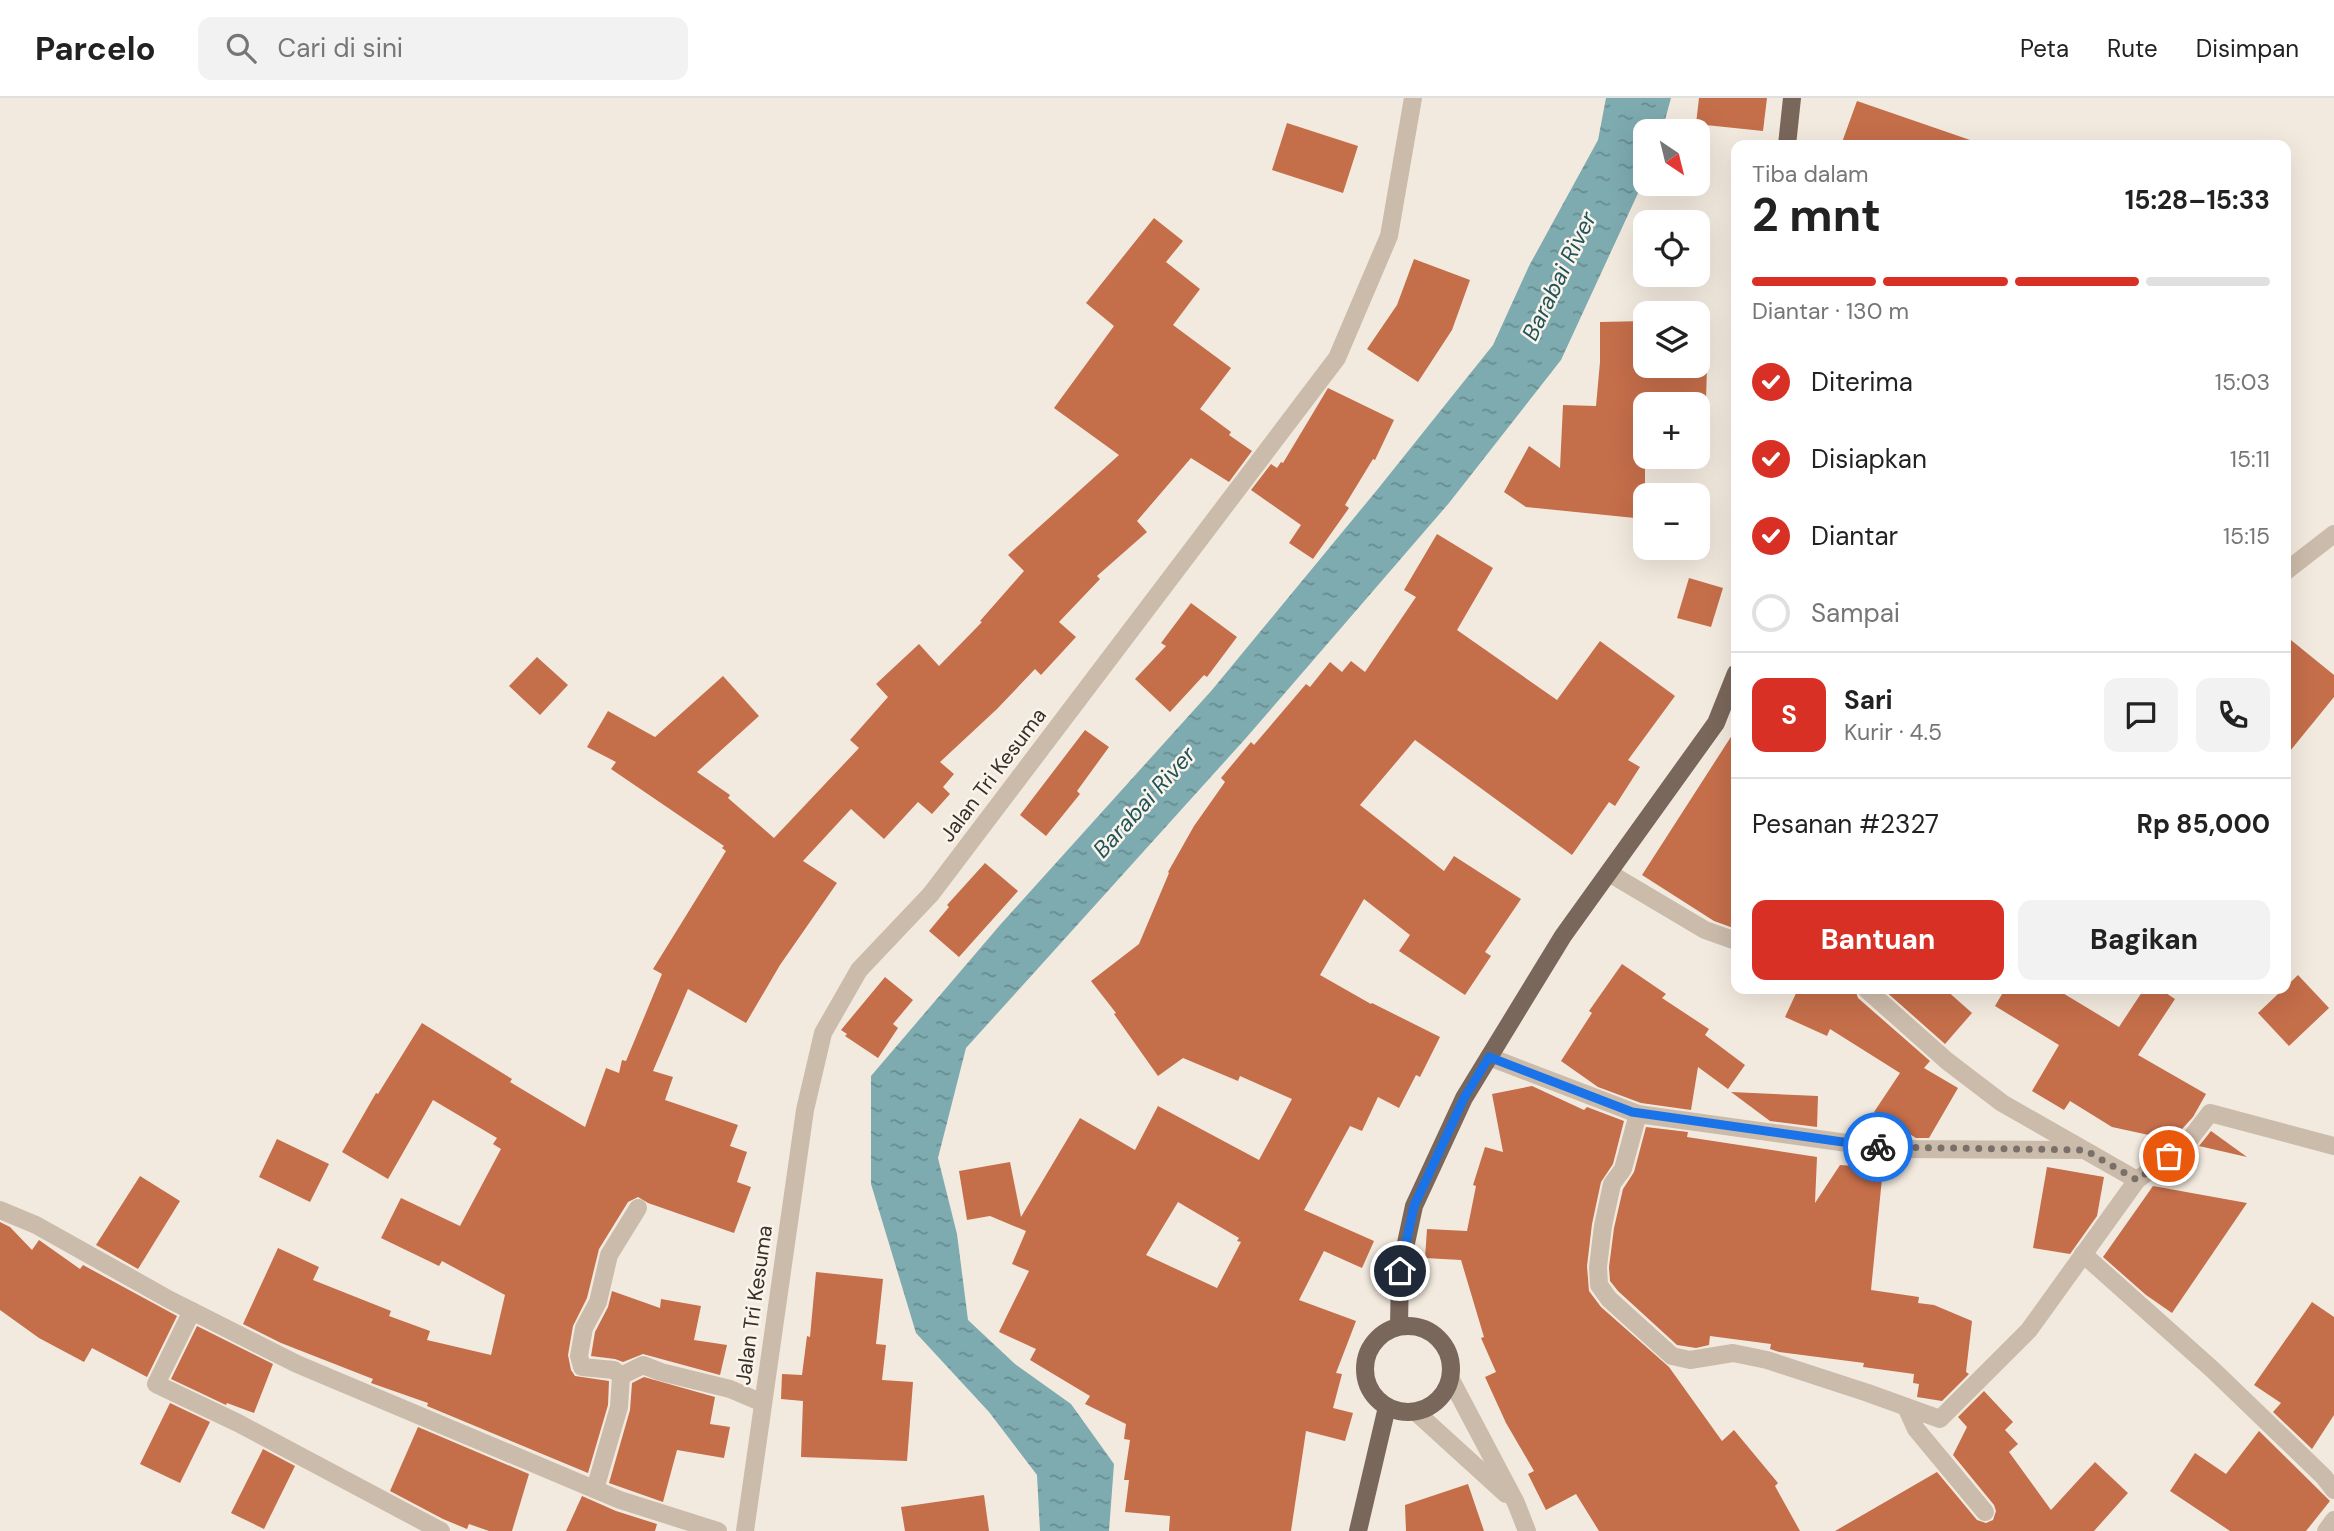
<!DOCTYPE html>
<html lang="id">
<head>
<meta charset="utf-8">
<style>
	body { margin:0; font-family:"DM Sans",sans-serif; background:#f2f2f2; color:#222; height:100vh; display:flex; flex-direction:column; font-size:26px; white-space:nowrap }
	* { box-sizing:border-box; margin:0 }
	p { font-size:23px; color:#767676 }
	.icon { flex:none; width:38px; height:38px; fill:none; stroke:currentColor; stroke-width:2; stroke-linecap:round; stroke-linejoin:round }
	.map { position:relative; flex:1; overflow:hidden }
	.details { position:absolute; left:1731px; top:42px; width:560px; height:854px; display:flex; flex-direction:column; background:#fff; border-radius:14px; box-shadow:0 7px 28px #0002 }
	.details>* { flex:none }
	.needle { width:46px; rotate:145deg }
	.controls { position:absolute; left:1633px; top:21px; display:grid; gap:14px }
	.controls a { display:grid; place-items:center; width:77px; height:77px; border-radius:14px; background:#fff; box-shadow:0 7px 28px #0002; font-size:35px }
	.pin { position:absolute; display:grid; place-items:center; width:60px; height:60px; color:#fff; margin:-30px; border:4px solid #fff; border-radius:50%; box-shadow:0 2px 7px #0007 }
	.courier { position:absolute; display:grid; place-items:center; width:70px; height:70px; margin:-35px; border:5px solid #1a73e8; border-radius:50%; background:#fff; color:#222; box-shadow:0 2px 9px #0007 }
	.overview em { font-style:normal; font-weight:700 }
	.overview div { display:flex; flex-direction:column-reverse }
	.overview { display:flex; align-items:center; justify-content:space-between; height:119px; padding:0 21px }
	h1 { font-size:46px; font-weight:700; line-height:52px }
	.bar { display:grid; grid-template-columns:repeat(4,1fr); gap:10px 7px; align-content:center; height:84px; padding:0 21px }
	.bar i { height:9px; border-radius:5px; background:#e0e0e0 }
	.bar .selected { background:#d93025 }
	.bar p { grid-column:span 4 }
	.line { display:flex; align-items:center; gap:18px; padding:0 21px; border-top:2px solid #e0e0e0 }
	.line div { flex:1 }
	.round { display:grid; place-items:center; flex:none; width:74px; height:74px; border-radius:14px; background:#f2f2f2 }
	ol { padding:0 21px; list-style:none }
	li { display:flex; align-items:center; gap:21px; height:77px }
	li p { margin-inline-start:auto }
	li .icon { padding:7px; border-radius:50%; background:#d93025; color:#fff; stroke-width:4 }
	li:last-child { color:#767676 }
	li i { width:38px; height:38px; border:4px solid #e0e0e0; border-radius:50% }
	.button { display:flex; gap:14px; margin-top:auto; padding:14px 21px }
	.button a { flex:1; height:80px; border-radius:14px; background:#d93025; color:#fff; font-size:28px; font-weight:700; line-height:80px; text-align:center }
	.button a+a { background:#f2f2f2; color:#222 }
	header { display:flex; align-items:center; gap:42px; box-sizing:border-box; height:98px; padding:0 35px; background:#fff; border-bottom:2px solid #e0e0e0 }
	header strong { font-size:33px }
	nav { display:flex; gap:38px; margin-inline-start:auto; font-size:24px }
	.search { width:490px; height:63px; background:#f2f2f2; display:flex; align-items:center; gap:18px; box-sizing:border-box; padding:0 24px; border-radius:14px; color:#767676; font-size:26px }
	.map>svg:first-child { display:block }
	.water { fill:url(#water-ripples) }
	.building { fill:#c56e4a; fill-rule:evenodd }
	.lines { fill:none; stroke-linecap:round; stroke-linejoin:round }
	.minor { stroke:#cbbbaa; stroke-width:18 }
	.major { stroke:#7a675b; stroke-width:18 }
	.done { stroke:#7a7069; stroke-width:7; stroke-dasharray:0 12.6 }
	.route { stroke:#1a73e8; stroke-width:9 }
	.labels { text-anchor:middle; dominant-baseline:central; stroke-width:5; stroke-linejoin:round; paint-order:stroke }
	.street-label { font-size:21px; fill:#392f2a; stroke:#faf4eb }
	.water-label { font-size:23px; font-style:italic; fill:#1f545a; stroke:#faf4eb }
</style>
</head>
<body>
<header>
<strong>Parcelo</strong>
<div class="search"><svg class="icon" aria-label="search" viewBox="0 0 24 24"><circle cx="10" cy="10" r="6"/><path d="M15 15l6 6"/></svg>Cari di sini</div>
<nav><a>Peta</a><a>Rute</a><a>Disimpan</a></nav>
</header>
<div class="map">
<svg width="2334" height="1433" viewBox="0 0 2334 1433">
	<defs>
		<pattern id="water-ripples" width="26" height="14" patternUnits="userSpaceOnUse" patternTransform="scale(1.75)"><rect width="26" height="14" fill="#7eabb0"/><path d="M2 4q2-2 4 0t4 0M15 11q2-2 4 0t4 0" fill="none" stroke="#688c8f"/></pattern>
	</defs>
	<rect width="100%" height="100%" fill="#f3eadf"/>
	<polygon class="water" points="1606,0 1671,0 1662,33 1645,33 1645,80 1561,262 1449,405 1246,640 966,950 938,1060 957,1136 968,1222 1015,1266 1071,1306 1114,1366 1109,1433 1040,1433 1037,1377 989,1314 916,1235 871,1086 871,978 1000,827 1212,592 1377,392 1493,247 1529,168 1598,42"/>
	<g class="building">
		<polygon points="1699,0 1767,0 1763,33 1696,26"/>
		<polygon points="1857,3 1973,43 1972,47 1841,47"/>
		<polygon points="1287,25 1358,48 1343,95 1272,72"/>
		<polygon points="1154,120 1183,143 1166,164 1200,191 1173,227 1231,270 1200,311 1231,334 1229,337 1252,353 1229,384 1191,360 1137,423 1147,434 1097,478 1100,481 1059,524 1076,539 1041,577 1035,571 997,611 940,664 954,676 943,689 950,696 932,716 918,704 884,741 851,711 803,763 837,785 780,867 746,925 688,891 653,973 673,979 665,1002 738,1027 730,1048 747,1054 737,1084 751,1089 734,1135 648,1105 638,1099 628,1104 599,1151 587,1200 573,1228 568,1257 571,1272 575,1278 609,1283 608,1307 588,1375 427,1308 428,1305 371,1285 373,1281 281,1245 243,1226 278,1150 319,1169 313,1182 391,1213 389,1218 430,1233 427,1242 491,1257 505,1197 442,1163 439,1168 381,1140 401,1100 460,1128 501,1051 493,1046 497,1040 433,1002 388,1081 342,1054 376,995 378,996 422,925 512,981 510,984 585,1029 606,970 619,975 622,962 626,963 662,876 653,871 726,753 722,750 724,748 611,671 616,664 587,649 608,613 655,639 723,578 759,618 697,674 730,697 728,700 774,740 859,650 850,642 888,599 876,586 919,546 939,568 982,524 980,523 1024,473 1008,457 1119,357 1054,310 1114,228 1086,205"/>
		<polygon points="1414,161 1470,182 1452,232 1418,284 1367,251 1397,207"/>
		<polygon points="1645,223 1645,268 1707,268 1706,302 1645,299 1645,421 1526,409 1504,394 1529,348 1560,370 1563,307 1596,308 1600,264 1600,224"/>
		<polygon points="1328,290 1394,322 1375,362 1373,361 1345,407 1349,410 1313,461 1289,445 1301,427 1251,392 1271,366 1277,370 1281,364 1283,365"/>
		<path d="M1437,436L1493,470L1457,532L1557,602L1600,543L1675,598L1628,662L1640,669L1615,708L1609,704L1572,757L1415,642L1360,707L1444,773L1454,758L1521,801L1485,854L1491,858L1465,897L1399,853L1410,837L1364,801L1320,877L1371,906L1372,905L1440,939L1420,979L1416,977L1399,1010L1378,999L1362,1033L1350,1028L1304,1112L1374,1143L1362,1170L1324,1153L1299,1202L1356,1223L1336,1275L1342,1276L1333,1310L1353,1315L1345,1343L1306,1333L1291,1433H1169L1170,1418L1125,1414L1129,1382H1124L1130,1342L1124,1341L1126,1326L1085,1306L1090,1298L1030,1262L1036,1251L999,1234L1029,1173L1012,1166L1026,1133L990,1118L967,1122L959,1073L1010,1064L1021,1119L1080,1020L1135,1052L1158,1008L1259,1062L1292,1001L1240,978L1238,983L1183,960L1158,978L1114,916L1116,915L1091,883L1139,846L1169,775L1168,774L1194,728L1225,684L1221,680L1251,644L1254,647L1306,586L1310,589L1330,564L1342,574L1351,563L1365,574L1416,499L1404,492ZM1178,1104L1239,1140L1237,1143L1241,1144L1217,1190L1146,1157Z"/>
		<polygon points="1689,480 1723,490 1711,529 1677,520"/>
		<polygon points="1191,505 1237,539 1207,579 1204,577 1170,614 1135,581 1166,548 1161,545"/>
		<polygon points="2286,538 2334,577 2334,599 2286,658"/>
		<polygon points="537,559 568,587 540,617 509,588"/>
		<polygon points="1736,631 1736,831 1714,823 1642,777"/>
		<polygon points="1085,632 1109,649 1077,693 1080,696 1046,738 1020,717"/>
		<polygon points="985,765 1018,793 959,859 929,833 949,809 947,807"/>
		<polygon points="1622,866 1666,896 1662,900 1709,931 1705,937 1745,967 1728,991 1698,969 1691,1012 1641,1005 1598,989 1561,963 1592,915 1589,913"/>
		<polygon points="2298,877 2329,910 2289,948 2258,915"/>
		<polygon points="885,879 913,902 893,926 898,930 878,960 845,938 847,936 841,932"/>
		<polygon points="1798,891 1855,891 1858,900 1930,963 1924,970 1958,990 1929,1040 1916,1040 1874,1014 1900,975 1830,931 1827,938 1785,919"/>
		<polygon points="1883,891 1945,891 1972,915 1945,946"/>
		<polygon points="2005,891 2056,891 2119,929 2144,891 2160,891 2175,901 2138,957 2206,996 2193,1019 2172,1042 2112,1029 2070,1003 2064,1012 2032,993 2059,947 1995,908"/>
		<polygon points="1532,988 1584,1012 1587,1009 1624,1023 1613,1066 1601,1084 1592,1126 1587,1168 1589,1193 1601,1209 1669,1269 1722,1343 1734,1332 1778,1385 1775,1388 1800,1433 1599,1433 1576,1396 1546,1412 1528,1376 1534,1373 1506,1325 1485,1279 1496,1274 1481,1240 1484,1239 1461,1162 1425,1160 1427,1131 1467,1133 1476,1088 1473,1087 1485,1049 1503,1054 1492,996"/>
		<polygon points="1731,994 1818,998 1817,1029 1770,1023"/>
		<polygon points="1646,1029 1688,1034 1687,1039 1817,1059 1815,1105 1840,1067 1883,1070 1871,1192 1919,1199 1918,1205 1934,1207 1972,1223 1966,1274 1969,1276 1942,1303 1917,1299 1919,1286 1913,1285 1914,1276 1863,1269 1864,1265 1779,1254 1770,1251 1771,1246 1710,1238 1709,1247 1696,1250 1677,1247 1618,1193 1610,1183 1609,1169 1614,1130 1623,1091 1634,1074"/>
		<polygon points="2211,1033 2247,1059 2199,1048"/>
		<polygon points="277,1041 329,1066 310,1104 259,1079"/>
		<polygon points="2047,1069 2104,1079 2097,1118 2070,1156 2033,1150"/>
		<polygon points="140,1078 180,1103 138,1171 96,1147"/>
		<polygon points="2153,1088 2247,1105 2172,1215 2146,1197 2103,1159"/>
		<polygon points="0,1124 10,1129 32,1152 39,1142 80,1171 83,1167 177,1218 147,1279 92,1250 84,1264 39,1240 0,1212"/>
		<polygon points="816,1174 883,1181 876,1246 886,1247 882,1282 913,1284 907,1363 801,1359 803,1303 781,1301 782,1276 802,1277 807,1238 810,1239"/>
		<polygon points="612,1193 660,1210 661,1201 701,1208 694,1242 727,1247 720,1277 643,1256 623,1264 615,1261 591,1258 595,1234 608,1209"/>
		<polygon points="2312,1204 2334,1219 2334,1317 2312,1351 2273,1314 2281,1305 2254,1287"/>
		<polygon points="197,1228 273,1266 254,1315 227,1305 226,1307 171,1281"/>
		<polygon points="644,1279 715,1299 710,1326 730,1329 724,1360 677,1352 663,1404 609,1385 630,1312 632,1285"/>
		<polygon points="1984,1293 2013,1324 2005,1332 2018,1346 2009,1354 2051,1412 2095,1364 2128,1395 2094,1433 1835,1433 1937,1374 1977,1422 1986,1425 1993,1422 1996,1413 1994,1407 1953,1357 1967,1329 1958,1319"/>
		<polygon points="170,1305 210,1324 180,1385 140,1366"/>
		<polygon points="418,1329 529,1376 512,1433 489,1433 469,1426 467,1431 443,1421 390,1393"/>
		<polygon points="2259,1333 2330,1403 2306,1433 2230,1433 2170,1393 2195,1355 2226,1376"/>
		<polygon points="263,1351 295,1368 264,1431 231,1415"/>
		<polygon points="1468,1386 1484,1433 1406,1433 1405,1407"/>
		<polygon points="984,1397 989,1433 905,1433 901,1409"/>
		<polygon points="582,1398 616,1413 657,1426 655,1433 566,1433"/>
	</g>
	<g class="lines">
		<g class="minor">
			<polyline points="2286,473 2334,436"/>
			<polyline points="1609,775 1705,832 1736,843"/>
			<polyline points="1489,959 1638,1016 1890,1051 2081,1052"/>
			<polyline points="1638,1016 1623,1071 1612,1086 1603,1128 1598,1169 1599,1187 1609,1201 1672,1258 1690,1262 1733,1255 1767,1262 1868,1295 1940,1321 2029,1232 2137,1082 2002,1005 1947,963 1866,891"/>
			<polyline points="2137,1082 2186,1046 2210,1015 2334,1048"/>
			<polyline points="0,1112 36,1127 170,1202 297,1266 620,1402 718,1433"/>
			<polyline points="2083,1156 2213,1272 2324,1379 2334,1392"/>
			<polyline points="192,1213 156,1286 238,1325 441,1433"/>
			<polyline points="621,1278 643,1267 661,1274 730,1291 763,1305"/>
			<polyline points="1450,1280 1516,1405 1527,1433"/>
			<polyline points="1906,1309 1916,1331 1985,1414"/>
			<polyline points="1417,1315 1506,1396"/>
			<polyline points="595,1391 619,1309 621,1278 614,1272 582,1269 579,1258 584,1230 598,1204 609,1157 638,1110"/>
			<polyline points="745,1433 805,1012 823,935 859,872 931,796 1337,260 1389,138 1413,0"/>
			<polyline points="2326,1433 2334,1422"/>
		</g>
		<g class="major">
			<polyline points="1787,47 1792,0"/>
			<circle cx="1408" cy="1271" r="43"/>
			<polyline points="1399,1228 1400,1173 1414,1108 1464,1000 1563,838 1716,625 1736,575"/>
			<polyline points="1358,1433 1387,1309"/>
		</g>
	</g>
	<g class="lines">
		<polyline class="done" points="1878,1049 2085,1052 2137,1082 2169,1058"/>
		<polyline class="route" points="1400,1173 1414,1108 1464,1000 1489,959 1632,1014 1878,1049"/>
	</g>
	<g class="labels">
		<g class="street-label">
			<text transform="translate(993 677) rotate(-53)">Jalan Tri Kesuma</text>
			<text transform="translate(754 1207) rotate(-82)">Jalan Tri Kesuma</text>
		</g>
		<g class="water-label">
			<text transform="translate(1559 178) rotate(-64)">Barabai River</text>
			<text transform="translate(1144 704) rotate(-48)">Barabai River</text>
		</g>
	</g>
</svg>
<div class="controls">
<a><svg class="needle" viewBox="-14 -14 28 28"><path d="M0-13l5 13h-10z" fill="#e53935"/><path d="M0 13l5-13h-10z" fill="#767676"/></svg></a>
<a><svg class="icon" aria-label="locate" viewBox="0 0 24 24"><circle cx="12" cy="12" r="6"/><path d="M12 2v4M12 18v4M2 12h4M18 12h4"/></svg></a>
<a><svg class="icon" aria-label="layers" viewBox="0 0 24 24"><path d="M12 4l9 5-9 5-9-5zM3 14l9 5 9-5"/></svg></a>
<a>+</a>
<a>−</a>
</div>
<div class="pin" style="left:2169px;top:1058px;background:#ea580c"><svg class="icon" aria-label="bag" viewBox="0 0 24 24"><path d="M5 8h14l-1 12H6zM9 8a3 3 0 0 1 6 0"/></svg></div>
<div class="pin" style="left:1400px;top:1173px;background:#1f2937"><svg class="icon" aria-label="home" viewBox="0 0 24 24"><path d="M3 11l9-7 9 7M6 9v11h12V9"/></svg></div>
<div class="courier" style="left:1878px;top:1049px"><svg class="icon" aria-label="bike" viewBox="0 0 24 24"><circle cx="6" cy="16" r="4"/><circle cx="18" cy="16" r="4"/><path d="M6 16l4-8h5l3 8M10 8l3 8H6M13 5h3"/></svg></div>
<section class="details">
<div class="overview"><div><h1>2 mnt</h1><p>Tiba dalam</p></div><em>15:28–15:33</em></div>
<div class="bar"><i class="selected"></i><i class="selected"></i><i class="selected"></i><i></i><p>Diantar · 130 m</p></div>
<ol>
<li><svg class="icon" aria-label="check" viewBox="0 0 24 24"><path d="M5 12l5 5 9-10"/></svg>Diterima<p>15:03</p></li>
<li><svg class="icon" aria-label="check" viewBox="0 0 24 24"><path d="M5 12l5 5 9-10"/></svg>Disiapkan<p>15:11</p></li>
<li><svg class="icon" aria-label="check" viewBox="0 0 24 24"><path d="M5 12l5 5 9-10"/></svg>Diantar<p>15:15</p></li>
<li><i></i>Sampai</li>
</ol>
<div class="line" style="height:126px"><b class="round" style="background:#d93025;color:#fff">S</b><div><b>Sari</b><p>Kurir · 4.5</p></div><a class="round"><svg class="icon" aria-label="chat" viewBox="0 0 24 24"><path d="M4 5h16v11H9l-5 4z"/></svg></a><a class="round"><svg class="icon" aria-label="phone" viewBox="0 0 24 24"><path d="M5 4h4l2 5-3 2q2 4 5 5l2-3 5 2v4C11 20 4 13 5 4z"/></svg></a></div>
<div class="line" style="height:91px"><div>Pesanan #2327</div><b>Rp 85,000</b></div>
<div class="button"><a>Bantuan</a><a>Bagikan</a></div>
</section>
</div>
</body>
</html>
